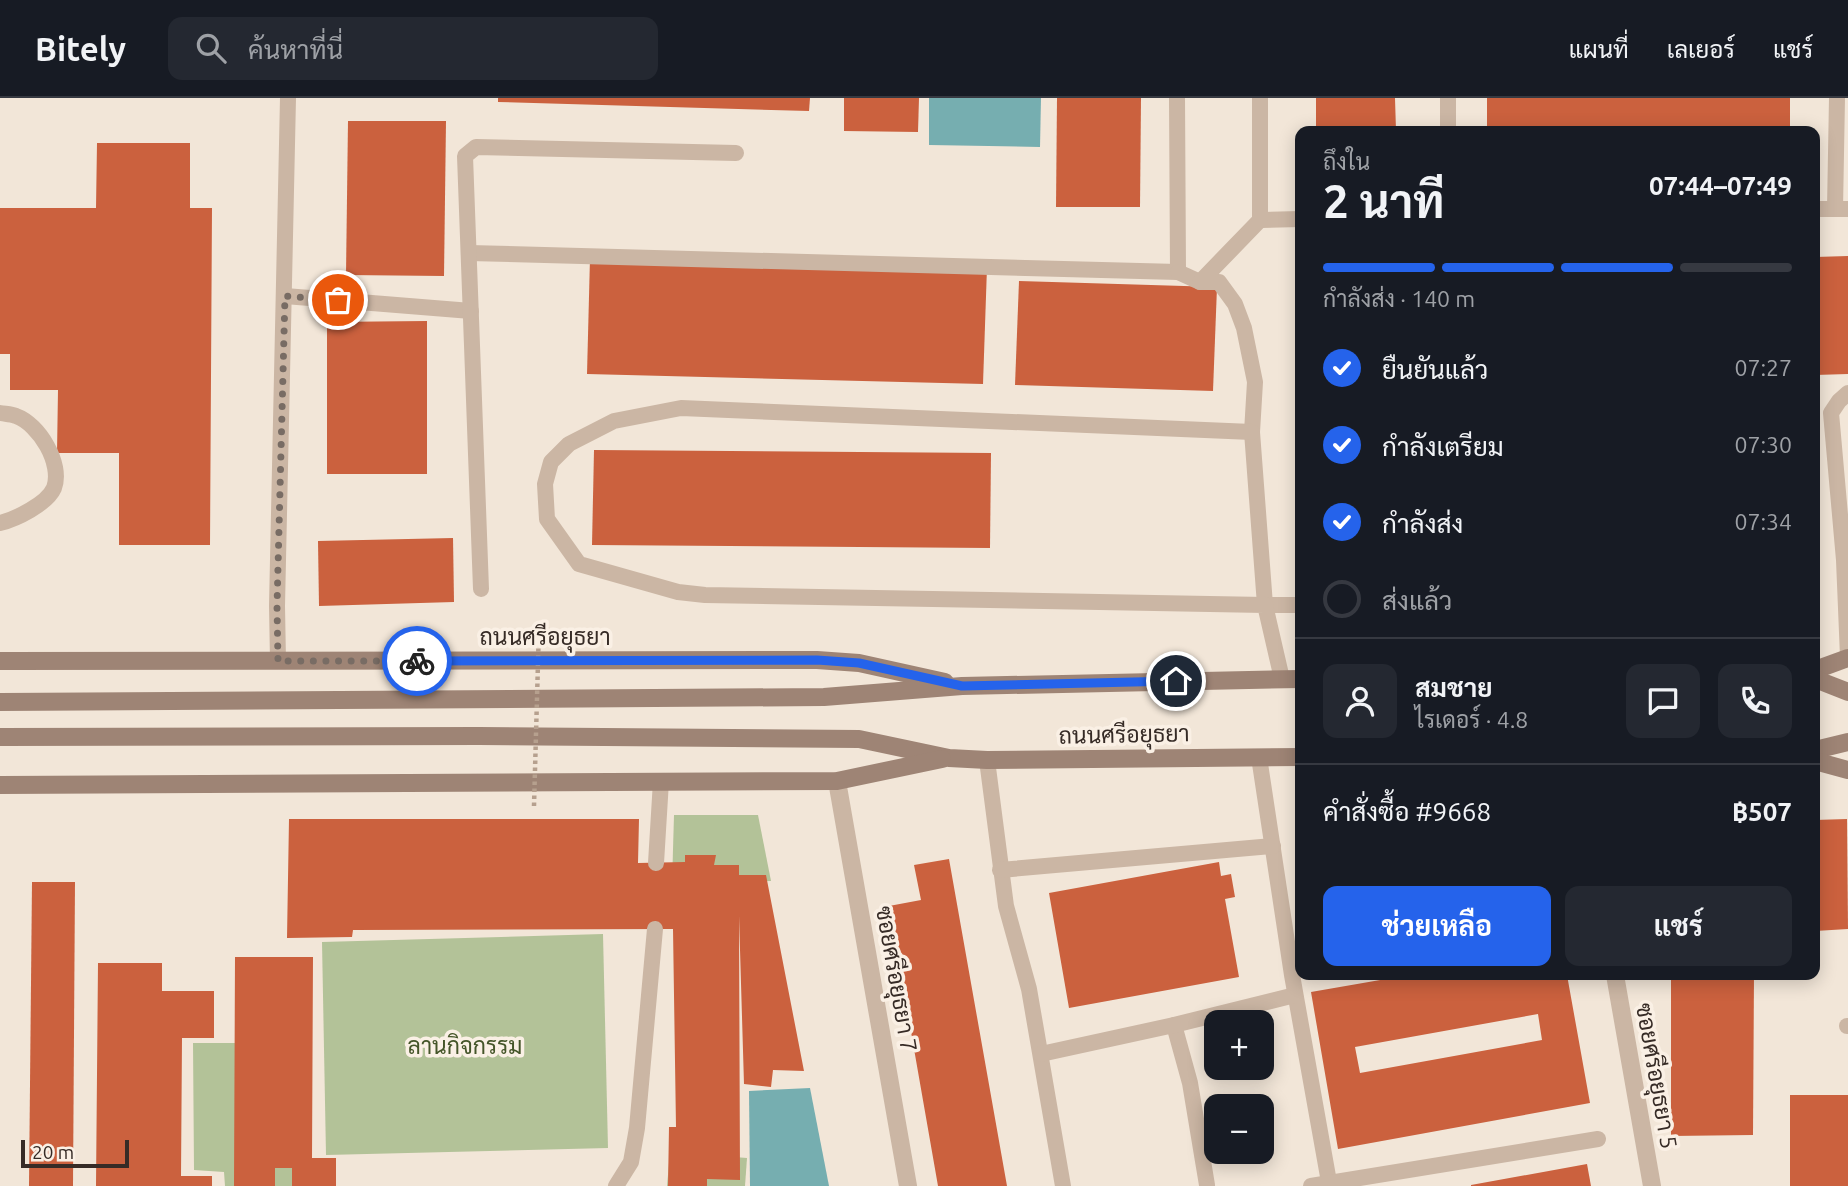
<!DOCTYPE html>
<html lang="th">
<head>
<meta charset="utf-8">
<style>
	body { margin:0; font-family:Ubuntu,Sarabun,sans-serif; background:#242831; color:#f1f3f6; height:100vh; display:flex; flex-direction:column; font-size:26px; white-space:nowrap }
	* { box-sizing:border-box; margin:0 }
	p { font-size:23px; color:#9ea1a6 }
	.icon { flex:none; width:38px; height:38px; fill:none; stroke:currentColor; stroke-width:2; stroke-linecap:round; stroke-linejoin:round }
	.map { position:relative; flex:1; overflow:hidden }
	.sheet { position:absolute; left:1295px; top:28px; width:525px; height:854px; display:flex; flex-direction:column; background:#171b24; border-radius:14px; box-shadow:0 4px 18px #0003 }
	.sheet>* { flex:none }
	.buttons { position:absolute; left:1204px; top:912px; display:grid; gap:14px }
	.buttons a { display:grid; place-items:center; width:70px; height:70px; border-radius:14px; background:#171b24; box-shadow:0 4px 18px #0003; font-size:35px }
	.scale { position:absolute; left:21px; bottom:18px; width:108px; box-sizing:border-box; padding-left:7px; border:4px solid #362b26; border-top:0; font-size:19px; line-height:24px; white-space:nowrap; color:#362b26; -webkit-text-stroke:5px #faf0e5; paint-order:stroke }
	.pin { position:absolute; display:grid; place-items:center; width:60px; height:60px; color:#fff; margin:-30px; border:4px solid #fff; border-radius:50%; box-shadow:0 2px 7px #0007 }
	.courier { position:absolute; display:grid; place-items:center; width:70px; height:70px; margin:-35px; border:5px solid #2563eb; border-radius:50%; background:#fff; color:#222; box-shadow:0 2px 9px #0007 }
	.overview em { font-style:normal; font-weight:700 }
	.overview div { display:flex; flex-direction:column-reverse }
	.overview { display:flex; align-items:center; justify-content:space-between; height:119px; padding:0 28px }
	h1 { font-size:46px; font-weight:700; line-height:52px }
	.bar { display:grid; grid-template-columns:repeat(4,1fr); gap:10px 7px; align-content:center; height:84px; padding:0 28px }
	.bar i { height:9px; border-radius:5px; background:#363941 }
	.bar .current { background:#2563eb }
	.bar p { grid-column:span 4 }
	.line { display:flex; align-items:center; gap:18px; padding:0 28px; border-top:2px solid #363941 }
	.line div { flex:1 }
	.round { display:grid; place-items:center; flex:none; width:74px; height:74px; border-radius:14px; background:#242831 }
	ol { padding:0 28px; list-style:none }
	li { display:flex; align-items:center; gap:21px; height:77px }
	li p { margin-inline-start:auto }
	li .icon { padding:7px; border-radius:50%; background:#2563eb; color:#fff; stroke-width:4 }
	li:last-child { color:#9ea1a6 }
	li i { width:38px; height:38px; border:4px solid #363941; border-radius:50% }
	.cta { display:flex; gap:14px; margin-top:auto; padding:14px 28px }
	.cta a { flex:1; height:80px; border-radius:14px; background:#2563eb; color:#fff; font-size:28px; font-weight:700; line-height:80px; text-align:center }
	.cta a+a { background:#242831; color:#f1f3f6 }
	header { display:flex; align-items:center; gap:42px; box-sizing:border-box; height:98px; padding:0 35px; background:#171b24; border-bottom:2px solid #363941 }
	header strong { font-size:33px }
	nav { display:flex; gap:38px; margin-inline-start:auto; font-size:24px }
	.search { width:490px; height:63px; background:#242831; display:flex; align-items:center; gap:18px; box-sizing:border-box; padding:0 24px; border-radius:14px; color:#9ea1a6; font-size:26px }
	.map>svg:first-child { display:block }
	.green { fill:#b3c298 }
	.water { fill:#76aeb0 }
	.building { fill:#cb613e; fill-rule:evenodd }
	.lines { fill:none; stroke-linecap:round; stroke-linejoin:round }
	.path { stroke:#b6a08e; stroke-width:4.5; stroke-dasharray:3.5 3.5; stroke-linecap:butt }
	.service { stroke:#cbb6a4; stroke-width:16 }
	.minor { stroke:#cbb6a4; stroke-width:18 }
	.secondary { stroke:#9e8475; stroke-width:18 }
	.path-bridge { stroke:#b6a08e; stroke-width:4.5; stroke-dasharray:3.5 3.5; stroke-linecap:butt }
	.done { stroke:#786c64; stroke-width:7; stroke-dasharray:0 12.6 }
	.route { stroke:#2563eb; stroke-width:9 }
	.labels { text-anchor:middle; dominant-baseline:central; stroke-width:7; stroke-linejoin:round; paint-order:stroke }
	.street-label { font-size:23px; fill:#362b26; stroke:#faf0e5 }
	.park-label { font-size:23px; fill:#455529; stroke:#faf0e5 }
</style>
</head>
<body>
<header>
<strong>Bitely</strong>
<div class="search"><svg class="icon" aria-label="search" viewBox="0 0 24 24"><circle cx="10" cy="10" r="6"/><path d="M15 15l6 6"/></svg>ค้นหาที่นี่</div>
<nav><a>แผนที่</a><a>เลเยอร์</a><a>แชร์</a></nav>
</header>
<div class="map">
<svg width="1848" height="1088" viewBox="0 0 1848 1088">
	<rect width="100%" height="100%" fill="#f2e6d8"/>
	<g class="green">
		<polygon points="674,717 758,717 771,783 672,786"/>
		<polygon points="603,836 608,1050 326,1057 322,844"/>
		<polygon points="193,945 235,945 305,1067 306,1088 225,1088 224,1074 194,1072"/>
		<polygon points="670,1054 747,1060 745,1088 667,1088"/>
	</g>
	<g class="water">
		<polygon points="929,0 1041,0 1040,49 929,47"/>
		<polygon points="810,990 829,1088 750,1088 749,993"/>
	</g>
	<g class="building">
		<polygon points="498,0 810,0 809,13 498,4"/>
		<polygon points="844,0 919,0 918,34 844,33"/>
		<polygon points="1057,0 1141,0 1140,109 1056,109"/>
		<polygon points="1316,0 1395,0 1396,33 1316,33"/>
		<rect x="1487" y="0" width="303" height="33"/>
		<polygon points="348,23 446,23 444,178 346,177"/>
		<polygon points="97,45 190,45 190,110 212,110 210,447 119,447 119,355 57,355 58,292 10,292 10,256 0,256 0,110 96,110"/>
		<polygon points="1848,158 1848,276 1815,277 1815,159"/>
		<polygon points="590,160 987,169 983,286 587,276"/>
		<polygon points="1019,183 1217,189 1213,293 1015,287"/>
		<polygon points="427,223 427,376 327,376 327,224"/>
		<polygon points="594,352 991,355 990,450 592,447"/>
		<polygon points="453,440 454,504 319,508 318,443"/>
		<polygon points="1815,464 1817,464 1819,509 1815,509"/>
		<polygon points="289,721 639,721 638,765 685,764 685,757 716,757 714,767 739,767 739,777 766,777 804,973 773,972 771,989 744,986 739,818 740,1082 707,1081 707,1088 668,1088 669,1029 676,1029 673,831 353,832 352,839 287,840"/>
		<polygon points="1847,721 1848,831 1815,833 1815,722"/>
		<polygon points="949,761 1007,1088 938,1088 889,808 921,802 914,767"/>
		<polygon points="1219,764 1221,778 1231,776 1235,799 1225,801 1239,879 1069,910 1049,795"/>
		<polygon points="32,784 75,784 73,1088 29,1088"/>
		<polygon points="235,859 313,859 312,1060 336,1060 336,1088 292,1088 292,1070 275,1070 275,1088 234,1088"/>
		<polygon points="98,865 162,865 162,893 214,893 214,940 182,940 181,1078 212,1078 212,1088 96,1088"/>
		<path d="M1409,877H1567L1590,1005L1338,1051L1311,894ZM1538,916L1542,942L1360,975L1355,949Z"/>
		<polygon points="1671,877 1754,877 1753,1037 1671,1038"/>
		<rect x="1790" y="997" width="58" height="91"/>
		<polygon points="1587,1066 1591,1088 1471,1088 1471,1087"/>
	</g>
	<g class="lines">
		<polyline class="path" points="539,529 555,534"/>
		<g class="service">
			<polyline points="1448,33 1448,0"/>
			<polyline points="1815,111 1848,111"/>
			<polyline points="1835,111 1837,0"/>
			<polyline points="1260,122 1300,121"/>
			<polyline points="469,155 1178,174 1177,0"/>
			<polyline points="1178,174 1200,184 1219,184 1235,206 1244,230 1255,284 1252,334 1265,507 1300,507"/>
			<polyline points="1200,184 1260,122 1260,0"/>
			<polyline points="285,198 471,213"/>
			<polyline points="1848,295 1839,303 1831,315 1844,462 1848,559"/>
			<path d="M0,315C5,316 11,316 16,318C39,326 63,366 54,390C47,406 16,421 0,425"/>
			<polyline points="1252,334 681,310 614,323 569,346 551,364 545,386 547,421 579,466 678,494 705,497 1265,507 1282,581"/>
			<polyline points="481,491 465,58 476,49 736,55"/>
			<polyline points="278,563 277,508 288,0"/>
			<polyline points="1259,659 1292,877 1329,1084"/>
			<polyline points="987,662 1006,808 1029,891 1063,1088"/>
			<polyline points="656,765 661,683"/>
			<polyline points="1000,772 1273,748"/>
			<polyline points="1174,927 1190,985 1207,1087"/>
			<polyline points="1847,928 1848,928"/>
			<polyline points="1041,956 1174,927 1295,897"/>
			<polyline points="616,1088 631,1064 637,1030 655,831"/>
			<polyline points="1311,1088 1598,1041"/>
		</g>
		<g class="minor">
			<polyline points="837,683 908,1088"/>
			<polyline points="1615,877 1652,1088"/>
		</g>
		<g class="secondary">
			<polyline points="0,563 817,562 859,565 945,584"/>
			<polyline points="1815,572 1848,560"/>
			<polyline points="1815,581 1848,594"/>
			<polyline points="0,604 824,599 962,588 1300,581"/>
			<polyline points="0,639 479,638 859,641 949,660 987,662 1300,659"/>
			<polyline points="1815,652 1848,644"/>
			<polyline points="1815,663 1848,672"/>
			<polyline points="0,687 837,683 942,661"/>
		</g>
		<polyline class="path-bridge" points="534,708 539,529"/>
	</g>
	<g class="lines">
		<polyline class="done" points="338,202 285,198 277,508 278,563 417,563"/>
		<polyline class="route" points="417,563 817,562 859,565 962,588 1176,583"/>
	</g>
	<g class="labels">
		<g class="street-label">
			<text x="545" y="538">ถนนศรีอยุธยา</text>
			<text transform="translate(1124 636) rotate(-1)">ถนนศรีอยุธยา</text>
			<text transform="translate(897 881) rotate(80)">ซอยศรีอยุธยา 7</text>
			<text transform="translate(1657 978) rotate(80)">ซอยศรีอยุธยา 5</text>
		</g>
		<g class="park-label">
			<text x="465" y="947">ลานกิจกรรม</text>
		</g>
	</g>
</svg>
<div class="buttons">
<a>+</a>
<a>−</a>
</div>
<div class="scale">20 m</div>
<div class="pin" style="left:338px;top:202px;background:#ea580c"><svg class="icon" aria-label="bag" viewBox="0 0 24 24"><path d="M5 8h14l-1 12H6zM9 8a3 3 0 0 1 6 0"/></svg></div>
<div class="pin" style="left:1176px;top:583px;background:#1f2937"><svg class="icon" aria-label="home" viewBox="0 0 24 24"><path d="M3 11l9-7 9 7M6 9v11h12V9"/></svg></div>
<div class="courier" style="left:417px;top:563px"><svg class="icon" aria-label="bike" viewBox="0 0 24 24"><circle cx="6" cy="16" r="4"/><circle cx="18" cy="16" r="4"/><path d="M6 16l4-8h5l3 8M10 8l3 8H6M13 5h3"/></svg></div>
<section class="sheet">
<div class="overview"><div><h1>2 นาที</h1><p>ถึงใน</p></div><em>07:44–07:49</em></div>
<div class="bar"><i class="current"></i><i class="current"></i><i class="current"></i><i></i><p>กำลังส่ง · 140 m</p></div>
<ol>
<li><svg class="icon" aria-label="check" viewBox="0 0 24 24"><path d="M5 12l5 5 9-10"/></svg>ยืนยันแล้ว<p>07:27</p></li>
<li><svg class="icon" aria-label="check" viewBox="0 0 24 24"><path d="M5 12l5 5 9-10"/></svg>กำลังเตรียม<p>07:30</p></li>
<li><svg class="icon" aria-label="check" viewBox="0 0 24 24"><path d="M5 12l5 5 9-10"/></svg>กำลังส่ง<p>07:34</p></li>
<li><i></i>ส่งแล้ว</li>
</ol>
<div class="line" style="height:126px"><a class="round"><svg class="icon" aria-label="person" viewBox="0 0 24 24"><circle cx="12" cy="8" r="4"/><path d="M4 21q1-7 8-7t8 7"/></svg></a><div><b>สมชาย</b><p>ไรเดอร์ · 4.8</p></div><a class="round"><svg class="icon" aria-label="chat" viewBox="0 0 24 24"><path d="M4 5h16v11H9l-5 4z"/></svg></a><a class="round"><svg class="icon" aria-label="phone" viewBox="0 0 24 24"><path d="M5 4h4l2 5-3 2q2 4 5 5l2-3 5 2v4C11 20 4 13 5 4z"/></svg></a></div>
<div class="line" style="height:91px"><div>คำสั่งซื้อ #9668</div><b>฿507</b></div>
<div class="cta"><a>ช่วยเหลือ</a><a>แชร์</a></div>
</section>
</div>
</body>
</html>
